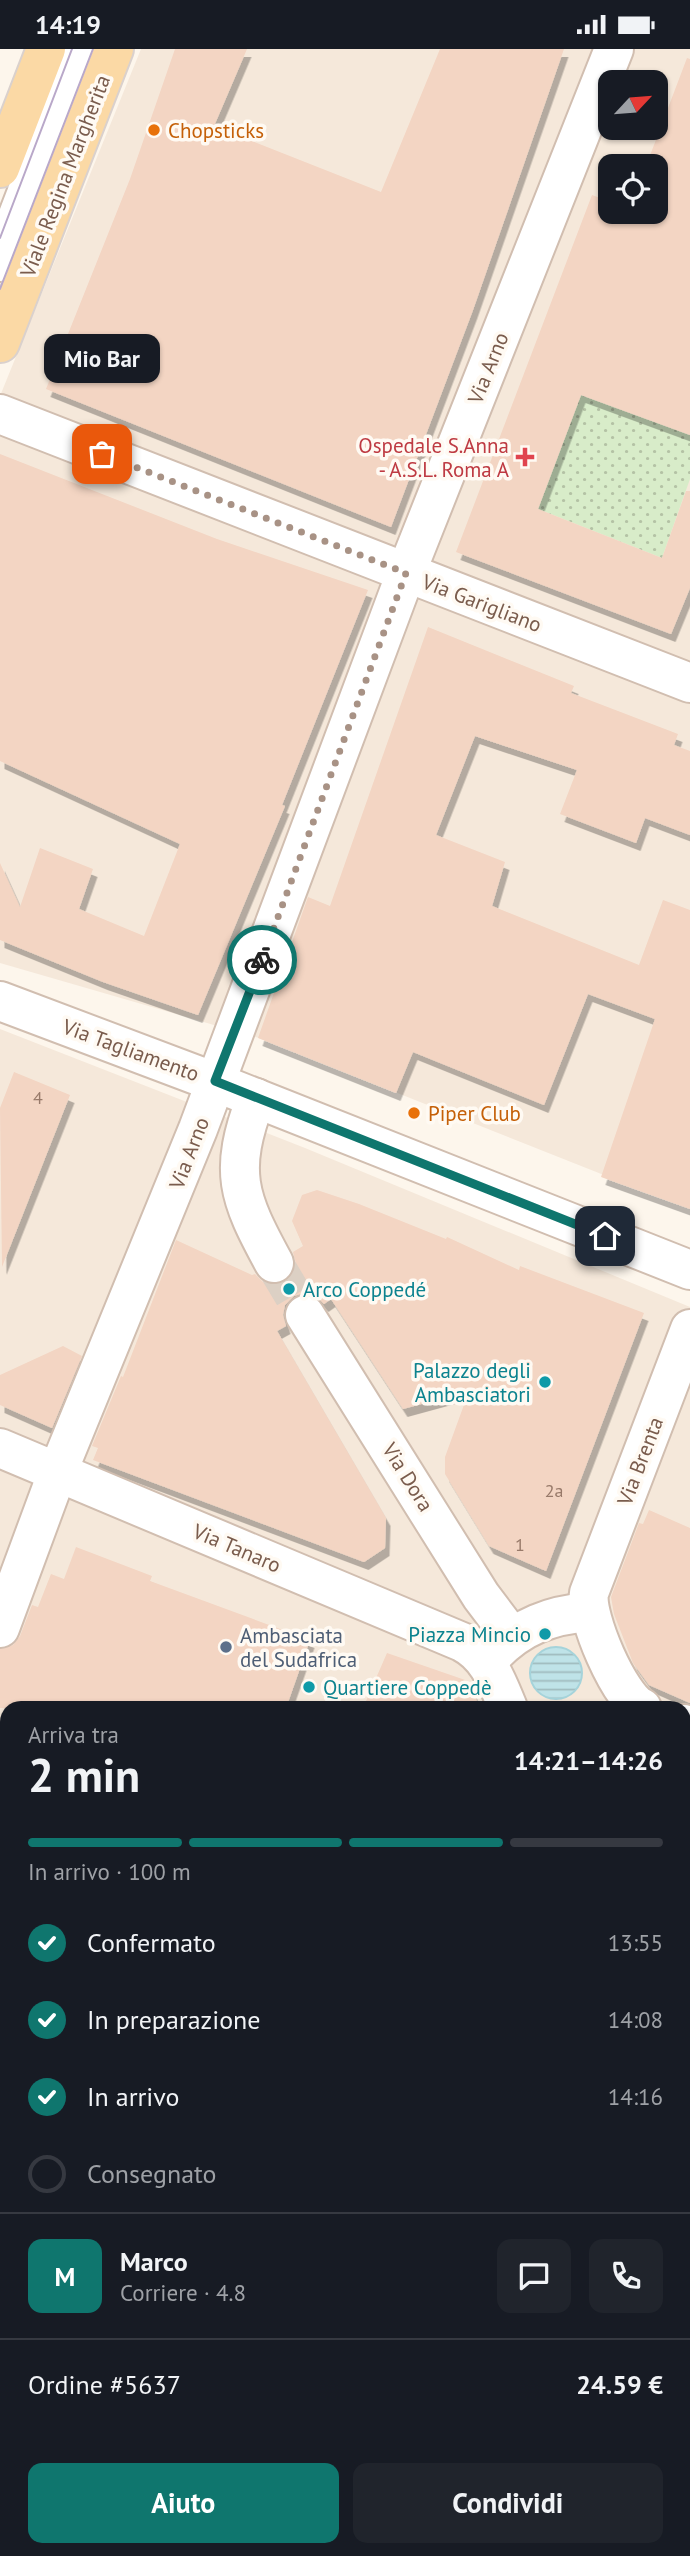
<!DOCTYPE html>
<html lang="it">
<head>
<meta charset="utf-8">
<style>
	body { margin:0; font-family:"PT Sans",sans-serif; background:#20242c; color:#f1f3f6; height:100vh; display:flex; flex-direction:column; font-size:26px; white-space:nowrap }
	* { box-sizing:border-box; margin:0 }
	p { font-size:23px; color:#9ea1a6 }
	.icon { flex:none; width:38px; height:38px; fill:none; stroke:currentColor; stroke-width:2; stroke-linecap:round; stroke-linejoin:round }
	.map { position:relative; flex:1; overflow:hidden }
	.side { position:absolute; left:0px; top:1652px; width:691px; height:856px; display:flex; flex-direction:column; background:#171b24; border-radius:21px 21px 0 0; box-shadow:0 2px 5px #0004 }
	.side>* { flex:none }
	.needle { width:46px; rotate:64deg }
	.buttons { position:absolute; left:598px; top:21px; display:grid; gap:14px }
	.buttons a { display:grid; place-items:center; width:70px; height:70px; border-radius:14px; background:#171b24; box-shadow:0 2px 5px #0004; font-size:35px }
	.pin { position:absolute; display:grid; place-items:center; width:60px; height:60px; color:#fff; margin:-30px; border-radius:14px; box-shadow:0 4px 10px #0006 }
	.courier { position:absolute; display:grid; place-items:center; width:70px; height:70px; margin:-35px; border:5px solid #0f766e; border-radius:50%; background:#fff; color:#222; box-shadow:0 2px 9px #0007 }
	.bubble { position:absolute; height:49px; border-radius:14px; background:#171b24; box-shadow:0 2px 5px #0004; font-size:23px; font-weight:600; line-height:49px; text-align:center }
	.head em { font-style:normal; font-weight:600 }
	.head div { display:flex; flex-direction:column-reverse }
	.head { display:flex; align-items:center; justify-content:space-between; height:119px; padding:0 28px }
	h1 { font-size:46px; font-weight:600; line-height:52px }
	.bar { display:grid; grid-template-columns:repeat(4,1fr); gap:10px 7px; align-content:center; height:84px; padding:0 28px }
	.bar i { height:9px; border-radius:5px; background:#363941 }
	.bar .current { background:#0f766e }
	.bar p { grid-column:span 4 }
	.line { display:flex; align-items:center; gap:18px; padding:0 28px; border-top:2px solid #363941 }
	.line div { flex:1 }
	.round { display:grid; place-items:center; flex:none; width:74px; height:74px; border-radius:14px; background:#20242c }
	ol { padding:0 28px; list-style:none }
	li { display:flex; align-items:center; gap:21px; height:77px }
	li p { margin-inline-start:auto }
	li .icon { padding:7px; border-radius:50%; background:#0f766e; color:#fff; stroke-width:4 }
	li:last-child { color:#9ea1a6 }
	li i { width:38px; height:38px; border:4px solid #363941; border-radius:50% }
	.action { display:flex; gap:14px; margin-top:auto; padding:14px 28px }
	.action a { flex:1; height:80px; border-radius:14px; background:#0f766e; color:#fff; font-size:28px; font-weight:600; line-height:80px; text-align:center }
	.action a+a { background:#20242c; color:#f1f3f6 }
	.status { display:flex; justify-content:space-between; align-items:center; height:49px; padding:0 35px; background:#171b24; direction:ltr }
	.status svg { height:19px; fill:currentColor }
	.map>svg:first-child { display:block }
	.residential { fill:#f5e8da; fill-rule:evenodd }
	.garden { fill:url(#garden-dots) }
	.water { fill:url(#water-rules); stroke:#a5d3da; stroke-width:2 }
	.building { fill:#f3d5c3; filter:url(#shadow) }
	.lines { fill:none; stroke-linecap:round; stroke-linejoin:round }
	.minor-tunnel { stroke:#dcd0c4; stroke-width:38; stroke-dasharray:38 19; stroke-linecap:butt }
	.minor-casing { stroke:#d1beb0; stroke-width:42 }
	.major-casing { stroke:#dad1cd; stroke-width:42 }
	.minor { stroke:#fff; stroke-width:38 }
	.major { stroke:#fbd9a5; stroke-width:38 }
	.tram { stroke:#b9a8c9; stroke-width:2 }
	.done { stroke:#a89285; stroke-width:7; stroke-dasharray:0 12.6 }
	.route { stroke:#0f766e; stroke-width:9 }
	.food-dot { fill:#e8710a; stroke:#fffaf3; stroke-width:2.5 }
	.health-dot { fill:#e0444e; stroke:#fffaf3; stroke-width:2.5 }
	.culture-dot { fill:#0f9aa8; stroke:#fffaf3; stroke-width:2.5 }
	.service-dot { fill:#5c6f8a; stroke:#fffaf3; stroke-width:2.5 }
	.labels { text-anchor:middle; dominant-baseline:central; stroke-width:7; stroke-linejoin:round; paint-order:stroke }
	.number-label { font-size:18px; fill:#987a6a }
	.food-label { font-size:21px; fill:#c56008; stroke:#fffaf3; text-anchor:start }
	.street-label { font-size:21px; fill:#7a5c4d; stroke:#fffaf3 }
	.health-label { font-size:21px; fill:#be3a42; stroke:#fffaf3; text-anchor:end }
	.culture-label { font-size:21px; fill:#0d838f; stroke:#fffaf3; text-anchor:start }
	.service-label { font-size:21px; fill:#4e5e75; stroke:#fffaf3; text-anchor:start }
</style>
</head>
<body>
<div class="status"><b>14:19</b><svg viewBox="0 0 49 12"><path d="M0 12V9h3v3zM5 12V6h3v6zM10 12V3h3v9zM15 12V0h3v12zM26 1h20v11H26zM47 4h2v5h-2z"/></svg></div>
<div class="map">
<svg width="690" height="2507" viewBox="0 0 690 2507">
	<defs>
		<pattern id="garden-dots" width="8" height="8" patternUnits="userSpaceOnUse" patternTransform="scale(1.75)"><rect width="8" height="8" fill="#d8ecc9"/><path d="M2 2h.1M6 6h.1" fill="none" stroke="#b4c2a5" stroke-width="1.8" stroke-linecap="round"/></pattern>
		<pattern id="water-rules" width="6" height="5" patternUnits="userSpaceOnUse" patternTransform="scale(1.75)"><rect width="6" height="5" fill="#bfe3e8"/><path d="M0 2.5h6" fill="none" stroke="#a0bbbe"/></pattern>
		<filter id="shadow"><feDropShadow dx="4.5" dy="8" stdDeviation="0" flood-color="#0004"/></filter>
	</defs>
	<rect width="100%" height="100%" fill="#fdf6ec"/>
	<g class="residential">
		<path d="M141,0H690V1151L687,1159L259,989L0,914V347ZM611,33H656V79H611ZM611,117H656V163H611Z"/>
		<path d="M0,980L305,1099L690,1258V2507H0ZM7,1659H684V2501H7Z"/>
	</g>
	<polygon class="garden" points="581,346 690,386 690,430 662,509 538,460"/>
	<circle class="water" cx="556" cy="1624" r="26"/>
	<g class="building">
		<polygon points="175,0 247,0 214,77 381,143 440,0 564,0 473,261 391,478 46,340 130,130"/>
		<polygon points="687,9 690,10 690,386 581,346 538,460 662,509 686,442 690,442 690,539 671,585 456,503 592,146 611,153 611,163 656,163 656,117 646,117"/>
		<polygon points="0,405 217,490 368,541 282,756 285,757 198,966 103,933 0,891 0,814 20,858 40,799 93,820 79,860 144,887 180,795 0,712"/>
		<polygon points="428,578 574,637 571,644 678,685 674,696 690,702 690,786 645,769 636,794 560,765 577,721 475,687 436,786 505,813 492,857 639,916 663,851 690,861 690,1160 601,1128 655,970 588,945 544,1056 413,1003 396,1044 258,989 308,848 330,857"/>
		<polygon points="14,1023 70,1046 2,1218 0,1059"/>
		<polygon points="317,1141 359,1155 446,1190 447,1188 519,1221 520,1217 644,1264 546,1522 489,1497 445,1425 445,1408 469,1342 403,1360 331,1250 324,1255 315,1246 305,1244 294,1247 285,1256 283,1266 286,1277 277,1282 386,1469 385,1499 364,1513 93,1411 98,1399 92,1397 121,1327 123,1328 176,1191 252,1226 255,1225 263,1233 274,1236 284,1234 292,1226 296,1215 293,1203 303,1197 292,1172 302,1146"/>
		<polygon points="63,1297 82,1307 52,1379 0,1356 0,1326"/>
		<polygon points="649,1461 690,1479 690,1654 649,1636 633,1614 614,1565 611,1548 639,1474 643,1475"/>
		<polygon points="76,1498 152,1527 150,1532 310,1591 286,1659 0,1659 0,1600 13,1596 20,1587 32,1556 38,1558 51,1525 64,1530"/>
		<polygon points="387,1604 468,1632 480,1659 363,1659"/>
	</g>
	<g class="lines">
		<polyline class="minor-tunnel" points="274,1214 305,1266"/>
		<g class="minor-casing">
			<g id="minor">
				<polyline points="0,213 82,0"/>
				<polyline points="0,365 690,634"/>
				<polyline points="0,952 215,1033 690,1221"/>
				<path d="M256,1049C228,1123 238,1148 274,1214"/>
				<polyline points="305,1266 481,1547 512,1588"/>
				<path d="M0,1399L462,1593C489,1607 497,1633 508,1659"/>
				<polyline points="0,1579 58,1422 198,1080 406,524 614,0"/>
				<path d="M494,1605C521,1577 551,1566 589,1563"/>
				<path d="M642,1659C619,1648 585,1568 589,1544L690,1280"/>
				<polyline points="684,1675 690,1677"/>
				<polyline points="684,2061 690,2064"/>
				<polyline points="0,2074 7,2077"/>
				<polyline points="513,2501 515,2507"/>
				<polyline points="579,2501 589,2507"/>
			</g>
		</g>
		<g class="major-casing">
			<g id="major">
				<polyline points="0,119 46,0"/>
				<polyline points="0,294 114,0"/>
			</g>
		</g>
		<use href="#minor" class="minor"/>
		<use href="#major" class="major"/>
		<g class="tram">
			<polyline points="0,189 72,0"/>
			<polyline points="0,240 93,0"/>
		</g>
	</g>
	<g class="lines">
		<polyline class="done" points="102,405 406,524 262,911"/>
		<polyline class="route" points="262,911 215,1032 605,1187"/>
	</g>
	<g class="food-dot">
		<circle cx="154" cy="81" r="7"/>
		<circle cx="414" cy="1064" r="7"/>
	</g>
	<path class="health-dot" d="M521.5 397.5h7v7h7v7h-7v7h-7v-7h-7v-7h7z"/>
	<g class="culture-dot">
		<circle cx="289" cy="1240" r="7"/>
		<circle cx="545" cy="1333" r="7"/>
		<circle cx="545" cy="1585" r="7"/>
		<circle cx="309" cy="1638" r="7"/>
	</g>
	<circle class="service-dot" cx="226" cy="1598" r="7"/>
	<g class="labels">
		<g class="number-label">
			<text x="38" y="1048">4</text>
			<text x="554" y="1441">2a</text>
			<text x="520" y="1495">1</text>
		</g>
		<g class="food-label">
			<text x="168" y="81">Chopsticks</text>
			<text x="428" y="1064">Piper Club</text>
		</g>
		<g class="street-label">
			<text transform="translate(65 127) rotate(-69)">Viale Regina Margherita</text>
			<text transform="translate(488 319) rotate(-68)">Via Arno</text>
			<text transform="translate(482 554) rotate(21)">Via Garigliano</text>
			<text transform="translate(131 1001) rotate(20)">Via Tagliamento</text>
			<text transform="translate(189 1104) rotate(-69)">Via Arno</text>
			<text transform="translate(640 1412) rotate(-69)">Via Brenta</text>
			<text transform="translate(408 1428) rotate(58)">Via Dora</text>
			<text transform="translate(237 1499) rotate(23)">Via Tanaro</text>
		</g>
		<g class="health-label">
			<text x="509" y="396">Ospedale S.Anna<tspan x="509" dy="24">- A.S.L. Roma A</tspan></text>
		</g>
		<g class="culture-label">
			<text x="303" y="1240">Arco Coppedé</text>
			<text x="531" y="1321" text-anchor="end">Palazzo degli<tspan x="531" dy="24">Ambasciatori</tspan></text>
			<text x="531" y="1585" text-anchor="end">Piazza Mincio</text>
			<text x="323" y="1638">Quartiere Coppedè</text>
		</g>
		<g class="service-label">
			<text x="240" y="1586">Ambasciata<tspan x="240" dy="24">del Sudafrica</tspan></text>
		</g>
	</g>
</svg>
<div class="buttons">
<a><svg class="needle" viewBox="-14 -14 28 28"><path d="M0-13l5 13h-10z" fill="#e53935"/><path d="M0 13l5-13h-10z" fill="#9ea1a6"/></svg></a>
<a><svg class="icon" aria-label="locate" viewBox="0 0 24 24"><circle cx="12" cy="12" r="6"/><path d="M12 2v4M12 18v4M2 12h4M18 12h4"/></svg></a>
</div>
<div class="pin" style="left:102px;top:405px;background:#ea580c"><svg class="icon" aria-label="bag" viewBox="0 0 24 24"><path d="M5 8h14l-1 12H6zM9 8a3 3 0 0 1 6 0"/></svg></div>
<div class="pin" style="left:605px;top:1187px;background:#1f2937"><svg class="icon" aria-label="home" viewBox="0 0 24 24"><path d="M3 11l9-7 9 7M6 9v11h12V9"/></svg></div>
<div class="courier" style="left:262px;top:911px"><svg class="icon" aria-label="bike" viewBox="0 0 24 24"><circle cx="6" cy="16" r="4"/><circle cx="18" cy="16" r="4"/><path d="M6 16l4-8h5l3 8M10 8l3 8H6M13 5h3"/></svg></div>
<div class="bubble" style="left:44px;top:285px;width:116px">Mio Bar</div>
<section class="side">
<div class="head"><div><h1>2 min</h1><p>Arriva tra</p></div><em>14:21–14:26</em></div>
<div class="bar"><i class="current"></i><i class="current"></i><i class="current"></i><i></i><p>In arrivo · 100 m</p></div>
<ol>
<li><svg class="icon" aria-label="check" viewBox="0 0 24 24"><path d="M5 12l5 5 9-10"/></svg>Confermato<p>13:55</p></li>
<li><svg class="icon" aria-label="check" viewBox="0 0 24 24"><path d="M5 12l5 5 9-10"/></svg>In preparazione<p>14:08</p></li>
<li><svg class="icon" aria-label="check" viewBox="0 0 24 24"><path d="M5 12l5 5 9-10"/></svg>In arrivo<p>14:16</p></li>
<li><i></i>Consegnato</li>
</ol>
<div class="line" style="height:126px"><b class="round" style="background:#0f766e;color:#fff">M</b><div><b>Marco</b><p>Corriere · 4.8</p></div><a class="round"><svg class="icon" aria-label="chat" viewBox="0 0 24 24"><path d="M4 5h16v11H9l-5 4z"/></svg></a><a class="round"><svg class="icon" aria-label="phone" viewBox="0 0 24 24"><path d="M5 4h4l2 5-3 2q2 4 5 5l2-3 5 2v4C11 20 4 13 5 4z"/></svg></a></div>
<div class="line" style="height:91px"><div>Ordine #5637</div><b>24.59 €</b></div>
<div class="action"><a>Aiuto</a><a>Condividi</a></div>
</section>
</div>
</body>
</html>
